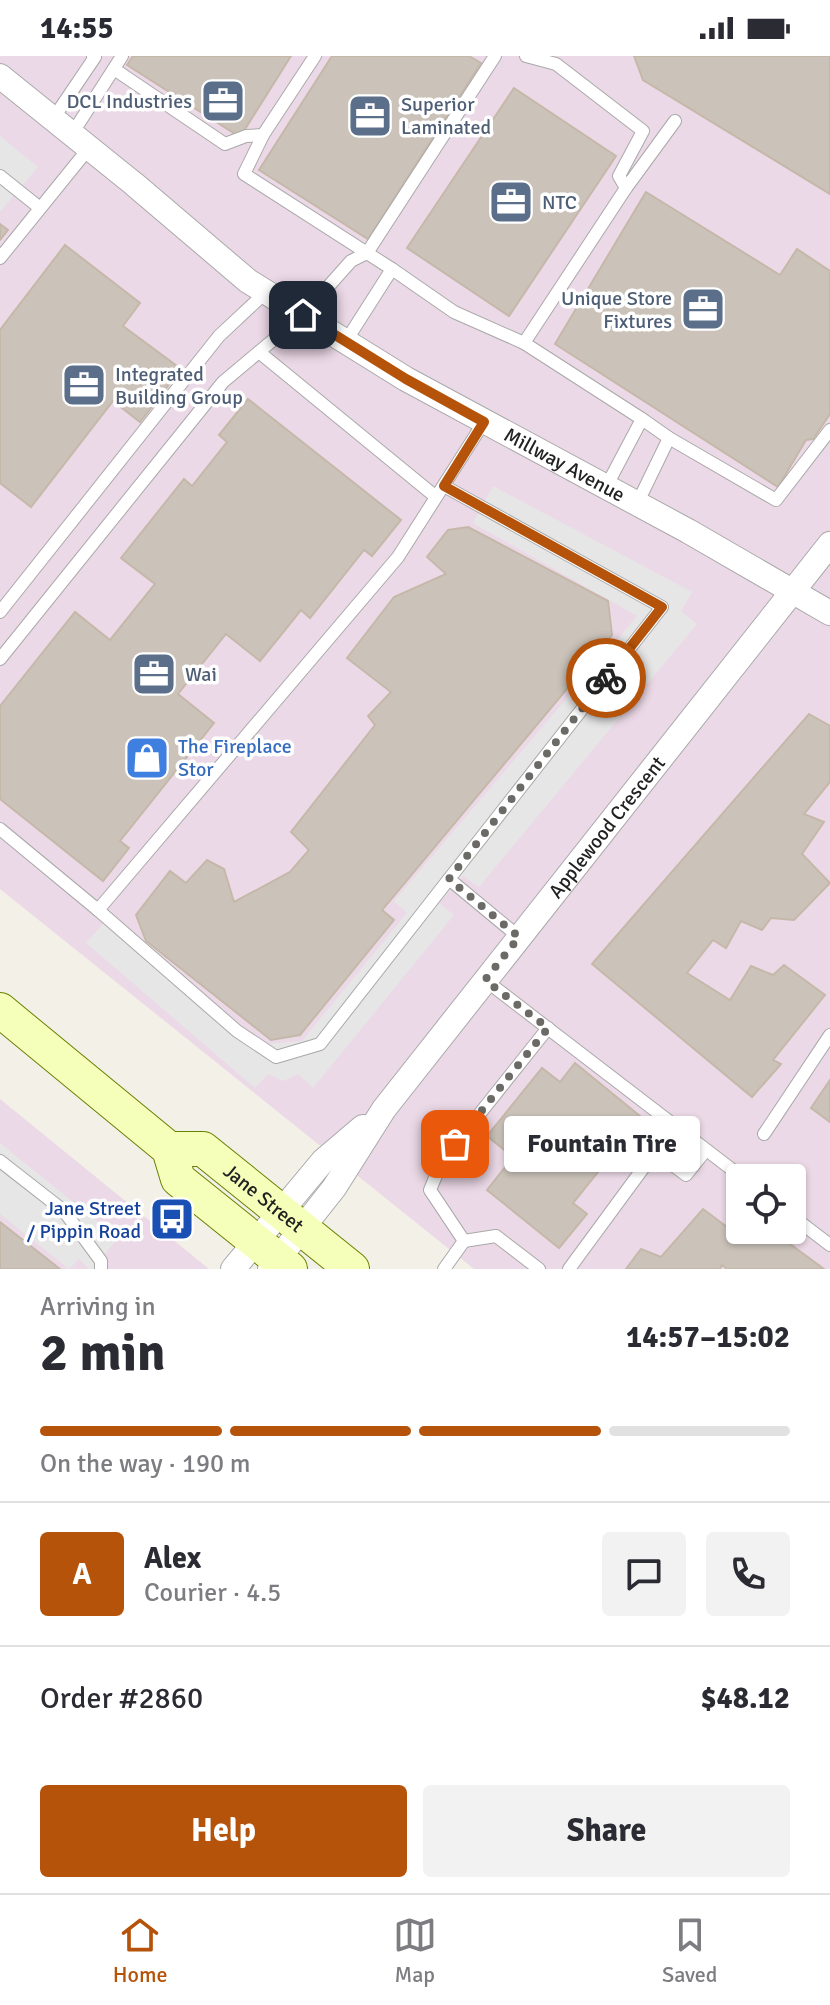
<!DOCTYPE html>
<html lang="en">
<head>
<meta charset="utf-8">
<style>
	body { margin:0; font-family:Signika,sans-serif; background:#f2f2f3; color:#2b2b33; height:100vh; display:flex; flex-direction:column; font-size:30px; white-space:nowrap }
	* { box-sizing:border-box; margin:0 }
	p { font-size:26px; color:#7c7c81 }
	.icon { flex:none; width:44px; height:44px; fill:none; stroke:currentColor; stroke-width:2; stroke-linecap:round; stroke-linejoin:round }
	.map { position:relative; height:1213px; overflow:hidden }
	.details { display:flex; flex-direction:column; background:#fff; flex:1 }
	.details>* { flex:none }
	.buttons { position:absolute; left:726px; top:1108px; display:grid; gap:16px }
	.buttons a { display:grid; place-items:center; width:80px; height:80px; border-radius:8px; background:#fff; box-shadow:0 2px 6px #0004; font-size:40px }
	.pin { position:absolute; display:grid; place-items:center; width:68px; height:68px; color:#fff; margin:-34px; border-radius:16px; box-shadow:0 4px 12px #0006 }
	.courier { position:absolute; display:grid; place-items:center; width:80px; height:80px; margin:-40px; border:6px solid #b45309; border-radius:50%; background:#fff; color:#222; box-shadow:0 2px 10px #0007 }
	.bubble { position:absolute; height:56px; border-radius:8px; background:#fff; box-shadow:0 2px 6px #0004; font-size:26px; font-weight:700; line-height:56px; text-align:center }
	.head em { font-style:normal; font-weight:700 }
	.head div { display:flex; flex-direction:column-reverse }
	.head { display:flex; align-items:center; justify-content:space-between; height:136px; padding:0 40px }
	h1 { font-size:52px; font-weight:700; line-height:60px }
	.bar { display:grid; grid-template-columns:repeat(4,1fr); gap:12px 8px; align-content:center; height:96px; padding:0 40px }
	.bar i { height:10px; border-radius:6px; background:#e1e1e2 }
	.bar .current { background:#b45309 }
	.bar p { grid-column:span 4 }
	.line { display:flex; align-items:center; gap:20px; padding:0 40px; border-top:2px solid #e1e1e2 }
	.line div { flex:1 }
	.round { display:grid; place-items:center; flex:none; width:84px; height:84px; border-radius:8px; background:#f2f2f3 }
	.primary-button { display:flex; gap:16px; margin-top:auto; padding:16px 40px }
	.primary-button a { flex:1; height:92px; border-radius:8px; background:#b45309; color:#fff; font-size:32px; font-weight:700; line-height:92px; text-align:center }
	.primary-button a+a { background:#f2f2f3; color:#2b2b33 }
	.status { display:flex; justify-content:space-between; align-items:center; height:56px; padding:0 40px; background:#fff; direction:ltr }
	.status svg { height:22px; fill:currentColor }
	.menu { display:flex; justify-content:space-around; align-items:center; height:112px; border-top:2px solid #e1e1e2; background:#fff; font-size:22px; color:#7c7c81 }
	.menu a { display:grid; justify-items:center; gap:4px }
	.menu .current { color:#b45309 }
	.map>svg:first-child { display:block }
	.industrial { fill:#ecd9e7; fill-rule:evenodd }
	.parking { fill:#e6e6e6 }
	.building { fill:#cbc3ba; stroke:#c6b8a9; stroke-width:2 }
	.lines { fill:none; stroke-linecap:round; stroke-linejoin:round }
	.lane-casing { stroke:#a9a9a9; stroke-width:14 }
	.street-casing { stroke:#a9a9a9; stroke-width:26 }
	.secondary-casing { stroke:#698100; stroke-width:36 }
	.lane { stroke:#fff; stroke-width:12 }
	.street { stroke:#fff; stroke-width:24 }
	.secondary { stroke:#f6ffb9; stroke-width:34 }
	.done { stroke:#6b6a67; stroke-width:8; stroke-dasharray:0 14.4 }
	.route { stroke:#b45309; stroke-width:10 }
	.labels { text-anchor:middle; dominant-baseline:central; stroke-width:7; stroke-linejoin:round; paint-order:stroke }
	.service-label { font-size:20px; fill:#4e5e75; stroke:#fff; text-anchor:start }
	.street-label { font-size:20px; fill:#222; stroke:#fff }
	.shop-label { font-size:20px; fill:#366cbe; stroke:#fff; text-anchor:start }
	.transit-label { font-size:20px; fill:#164399; stroke:#fff; text-anchor:end }
</style>
</head>
<body>
<div class="status"><b>14:55</b><svg viewBox="0 0 49 12"><path d="M0 12V9h3v3zM5 12V6h3v6zM10 12V3h3v9zM15 12V0h3v12zM26 1h20v11H26zM47 4h2v5h-2z"/></svg></div>
<div class="map">
<svg width="830" height="1213" viewBox="0 0 830 1213">
	<rect width="100%" height="100%" fill="#f3f0e8"/>
	<g class="industrial">
		<path d="M0,0H830V1213H474L0,833ZM740,1122H792V1174H740Z"/>
		<polygon points="0,1043 209,1213 0,1213"/>
	</g>
	<g class="parking">
		<polygon points="0,80 38,111 0,156"/>
		<polygon points="493,430 692,536 681,555 697,568 479,831 463,820 439,847 454,859 313,1032 298,1018 283,1025 268,1018 255,1032 86,887 110,860 264,988 302,985 407,857 394,845 637,560 473,467"/>
		<polygon points="0,1087 118,1182 93,1213 89,1213 79,1203 69,1213 0,1158"/>
	</g>
	<g class="building">
		<polygon points="133,0 291,0 240,81 127,9"/>
		<polygon points="332,0 469,0 481,7 368,183 259,114"/>
		<polygon points="634,0 830,0 830,138 643,24"/>
		<polygon points="514,32 616,100 509,260 407,192"/>
		<polygon points="646,136 780,219 797,193 830,215 830,358 813,383 806,384 778,431 555,288"/>
		<polygon points="0,168 8,174 0,184"/>
		<polygon points="65,189 140,247 123,270 181,313 140,366 113,345 31,451 0,427 0,274"/>
		<polygon points="248,343 401,464 372,500 364,494 310,562 301,554 260,605 226,578 178,638 214,667 120,785 129,792 103,825 0,743 0,650 75,556 110,584 155,528 121,502 184,423 192,430 227,386 219,379"/>
		<polygon points="468,471 608,545 612,579 382,854 394,864 300,979 271,984 146,885 136,859 170,815 186,827 207,804 224,813 234,846 290,816 309,794 291,776 375,669 368,660 391,636 347,602 394,541 446,518 427,501 448,474"/>
		<polygon points="809,658 830,670 830,726 804,758 824,766 802,798 830,827 794,864 771,862 762,874 741,865 726,892 713,884 687,917 730,944 751,910 773,919 784,909 825,939 773,1004 781,1008 752,1041 592,908"/>
		<polygon points="575,1007 657,1074 645,1089 630,1076 573,1147 587,1158 559,1192 487,1134 513,1101 487,1080 542,1012 560,1026"/>
		<polygon points="830,1024 830,1066 811,1052"/>
		<polygon points="703,1153 727,1171 740,1154 740,1174 771,1174 824,1213 727,1213 722,1209 720,1213 626,1213 641,1193 661,1201"/>
		<polygon points="0,1166 60,1213 0,1213"/>
	</g>
	<g class="lines">
		<g class="lane-casing">
			<g id="lane">
				<polyline points="526,0 556,8 643,75 619,120 626,132"/>
				<polyline points="114,13 225,88 246,80 263,79 315,0"/>
				<polyline points="53,63 95,1 93,0"/>
				<polyline points="72,78 122,0"/>
				<polyline points="263,79 244,118 392,213"/>
				<polyline points="0,120 40,152"/>
				<polyline points="0,202 89,92"/>
				<polyline points="346,285 392,213 454,256 524,287"/>
				<polyline points="259,296 436,441"/>
				<polyline points="642,363 669,382"/>
				<polyline points="484,366 398,501 98,854 237,975 276,1001 320,988 449,823 519,881"/>
				<polyline points="444,430 662,551 449,823"/>
				<polyline points="606,431 642,363 524,287 626,132 675,65"/>
				<polyline points="637,448 669,382 776,444 830,374"/>
				<polyline points="0,556 219,280 266,236"/>
				<polyline points="0,603 223,326 303,259 351,205 367,197 495,0"/>
				<polyline points="0,773 98,854"/>
				<polyline points="485,924 743,1122"/>
				<polyline points="764,1078 830,979"/>
				<polyline points="0,1105 64,1155 101,1205 101,1213"/>
				<polyline points="792,1160 830,1189"/>
				<polyline points="464,1185 496,1180 539,1213"/>
				<polyline points="444,1213 464,1185 430,1134 442,1105 548,972"/>
				<polyline points="569,1213 655,1096 686,1119 706,1094"/>
			</g>
		</g>
		<g class="street-casing">
			<g id="street">
				<path id="s1" d="M0,20L134,128L248,225L406,323L688,475L830,557"/>
				<polyline points="233,1213 323,1105 363,1071"/>
				<path id="s2" d="M270,1213L334,1132L384,1053L830,488"/>
			</g>
		</g>
		<g class="secondary-casing">
			<g id="secondary">
				<polyline points="0,954 169,1093 178,1123 290,1213"/>
				<path id="s3" d="M169,1093H203L352,1213"/>
			</g>
		</g>
		<use href="#lane" class="lane"/>
		<use href="#street" class="street"/>
		<use href="#secondary" class="secondary"/>
	</g>
	<g class="lines">
		<polyline class="done" points="455,1088 548,972 485,924 519,881 449,823 606,622"/>
		<polyline class="route" points="303,259 406,323 484,366 444,430 662,551 606,622"/>
	</g>
	<defs>
		<g id="office-square" transform="scale(2.3)"><rect x="-9" y="-9" width="18" height="18" rx="4" fill="#5c6f8a" stroke="#fff"/><path d="M-6-3h4V-5.5h4V-3h4V5H-6ZM-1-4.5V-3h2v-1.5ZM-6 0V1H6V0Z" fill="#fff"/></g>
		<g id="shop-square" transform="scale(2.3)"><rect x="-9" y="-9" width="18" height="18" rx="4" fill="#3f7fe0" stroke="#fff"/><path d="M-5-2.5h2.3a2.7 3.5 0 0 1 5.4 0H5L5.5 6h-11ZM-1.5-2.5h3a1.5 2.3 0 0 0-3 0Z" fill="#fff"/></g>
		<g id="bus-square" transform="scale(2.3)"><rect x="-9" y="-9" width="18" height="18" rx="4" fill="#1a4fb4" stroke="#fff"/><path d="M-5-6H5V4H4V6H2V4H-2V6H-4V4H-5ZM-3.5-4V0h7V-4ZM-3.5 1.2v1.5H-2V1.2ZM2 1.2v1.5H3.5V1.2Z" fill="#fff"/></g>
	</defs>
	<g fill-rule="evenodd">
		<use href="#office-square" x="223" y="45"/>
		<use href="#office-square" x="370" y="60"/>
		<use href="#office-square" x="511" y="146"/>
		<use href="#office-square" x="703" y="253"/>
		<use href="#office-square" x="84" y="329"/>
		<use href="#office-square" x="154" y="618"/>
		<use href="#shop-square" x="147" y="702"/>
		<use href="#bus-square" x="172" y="1163"/>
	</g>
	<g class="labels">
		<g class="service-label">
			<text x="192" y="45" text-anchor="end">DCL Industries</text>
			<text x="401" y="48">Superior<tspan x="401" dy="23">Laminated</tspan></text>
			<text x="542" y="146">NTC</text>
			<text x="672" y="242" text-anchor="end">Unique Store<tspan x="672" dy="23">Fixtures</tspan></text>
			<text x="115" y="318">Integrated<tspan x="115" dy="23">Building Group</tspan></text>
			<text x="185" y="618">Wai</text>
		</g>
		<g class="street-label">
			<text stroke="none"><textPath href="#s1" startOffset="688">Millway Avenue</textPath></text>
			<text stroke="none"><textPath href="#s2" startOffset="556">Applewood Crescent</textPath></text>
			<text stroke="none"><textPath href="#s3" startOffset="112">Jane Street</textPath></text>
		</g>
		<g class="shop-label">
			<text x="178" y="690">The Fireplace<tspan x="178" dy="23">Stor</tspan></text>
		</g>
		<g class="transit-label">
			<text x="141" y="1152">Jane Street<tspan x="141" dy="23">/ Pippin Road</tspan></text>
		</g>
	</g>
</svg>
<div class="buttons">
<a><svg class="icon" aria-label="locate" viewBox="0 0 24 24"><circle cx="12" cy="12" r="6"/><path d="M12 2v4M12 18v4M2 12h4M18 12h4"/></svg></a>
</div>
<div class="pin" style="left:455px;top:1088px;background:#ea580c"><svg class="icon" aria-label="bag" viewBox="0 0 24 24"><path d="M5 8h14l-1 12H6zM9 8a3 3 0 0 1 6 0"/></svg></div>
<div class="pin" style="left:303px;top:259px;background:#1f2937"><svg class="icon" aria-label="home" viewBox="0 0 24 24"><path d="M3 11l9-7 9 7M6 9v11h12V9"/></svg></div>
<div class="courier" style="left:606px;top:622px"><svg class="icon" aria-label="bike" viewBox="0 0 24 24"><circle cx="6" cy="16" r="4"/><circle cx="18" cy="16" r="4"/><path d="M6 16l4-8h5l3 8M10 8l3 8H6M13 5h3"/></svg></div>
<div class="bubble" style="left:504px;top:1060px;width:196px">Fountain Tire</div>
</div>
<section class="details">
<div class="head"><div><h1>2 min</h1><p>Arriving in</p></div><em>14:57–15:02</em></div>
<div class="bar"><i class="current"></i><i class="current"></i><i class="current"></i><i></i><p>On the way · 190 m</p></div>
<div class="line" style="height:144px"><b class="round" style="background:#b45309;color:#fff">A</b><div><b>Alex</b><p>Courier · 4.5</p></div><a class="round"><svg class="icon" aria-label="chat" viewBox="0 0 24 24"><path d="M4 5h16v11H9l-5 4z"/></svg></a><a class="round"><svg class="icon" aria-label="phone" viewBox="0 0 24 24"><path d="M5 4h4l2 5-3 2q2 4 5 5l2-3 5 2v4C11 20 4 13 5 4z"/></svg></a></div>
<div class="line" style="height:104px"><div>Order #2860</div><b>$48.12</b></div>
<div class="primary-button"><a>Help</a><a>Share</a></div>
</section>
<nav class="menu">
<a class="current"><svg class="icon" aria-label="home" viewBox="0 0 24 24"><path d="M3 11l9-7 9 7M6 9v11h12V9"/></svg>Home</a>
<a><svg class="icon" aria-label="map" viewBox="0 0 24 24"><path d="M3 6l6-2 6 2 6-2v14l-6 2-6-2-6 2zM9 4v14M15 6v14"/></svg>Map</a>
<a><svg class="icon" aria-label="saved" viewBox="0 0 24 24"><path d="M7 4h10v16l-5-4-5 4z"/></svg>Saved</a>
</nav>
</body>
</html>
